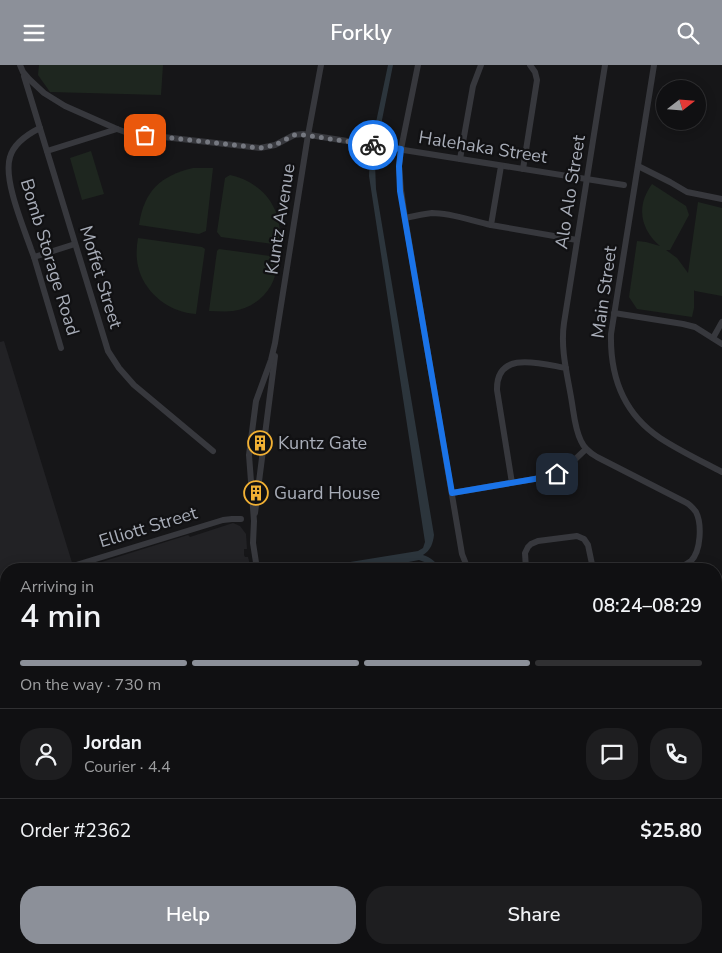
<!DOCTYPE html>
<html lang="en">
<head>
<meta charset="utf-8">
<style>
	body { margin:0; font-family:"Nunito Sans",sans-serif; background:#1e1e20; color:#f1f3f6; height:100vh; display:flex; flex-direction:column; font-size:19px; white-space:nowrap }
	* { box-sizing:border-box; margin:0 }
	p { font-size:16px; color:#9c9d9f }
	.icon { flex:none; width:28px; height:28px; fill:none; stroke:currentColor; stroke-width:2; stroke-linecap:round; stroke-linejoin:round }
	.map { position:relative; flex:1; overflow:hidden }
	.drawer { position:absolute; left:0px; top:498px; width:722px; height:391px; display:flex; flex-direction:column; background:#101012; border-radius:20px 20px 0 0; box-shadow:0 2px 12px #0003,0 0 0 1px #303032 }
	.drawer>* { flex:none }
	.needle { width:32px; rotate:73deg }
	.tools { position:absolute; left:656px; top:15px; display:grid; gap:10px }
	.tools a { display:grid; place-items:center; width:50px; height:50px; border-radius:50%; background:#101012; box-shadow:0 2px 12px #0003,0 0 0 1px #303032; font-size:25px }
	.pin { position:absolute; display:grid; place-items:center; width:42px; height:42px; color:#fff; margin:-21px; border-radius:10px; box-shadow:0 2px 8px #0006 }
	.courier { position:absolute; display:grid; place-items:center; width:50px; height:50px; margin:-25px; border:4px solid #1a73e8; border-radius:50%; background:#fff; color:#222; box-shadow:0 1px 6px #0007 }
	.head em { font-style:normal; font-weight:600 }
	.head div { display:flex; flex-direction:column-reverse }
	.head { display:flex; align-items:center; justify-content:space-between; height:85px; padding:0 20px }
	h1 { font-size:32px; font-weight:600; line-height:38px }
	.bar { display:grid; grid-template-columns:repeat(4,1fr); gap:8px 5px; align-content:center; height:60px; padding:0 20px }
	.bar i { height:6px; border-radius:4px; background:#303032 }
	.bar .active { background:#8c9099 }
	.bar p { grid-column:span 4 }
	.line { display:flex; align-items:center; gap:12px; padding:0 20px; border-top:1px solid #303032 }
	.line div { flex:1 }
	.round { display:grid; place-items:center; flex:none; width:52px; height:52px; border-radius:20px; background:#1e1e20 }
	.action { display:flex; gap:10px; margin-top:auto; padding:10px 20px }
	.action a { flex:1; height:58px; border-radius:20px; background:#8c9099; color:#fff; font-size:20px; font-weight:600; line-height:58px; text-align:center }
	.action a+a { background:#1e1e20; color:#f1f3f6 }
	header { display:flex; justify-content:space-between; align-items:center; height:65px; padding:0 20px; background:#8c9099; color:#fff; font-size:22px; font-weight:600 }
	.map>svg:first-child { display:block }
	.built { fill:#222225 }
	.green { fill:#1e261f }
	.water { fill:#2c353c }
	.lines { fill:none; stroke-linecap:round; stroke-linejoin:round }
	.taxiway { stroke:#303135; stroke-width:12 }
	.minor { stroke:#37383d; stroke-width:6 }
	.rail-casing { stroke:#4a4c52; stroke-width:3 }
	.rail { stroke:#111113; stroke-width:1; stroke-dasharray:4; stroke-linecap:butt }
	.done { stroke:#757880; stroke-width:5; stroke-dasharray:0 9 }
	.route { stroke:#1a73e8; stroke-width:6 }
	.labels { text-anchor:middle; dominant-baseline:central; stroke-width:4.5; stroke-linejoin:round; paint-order:stroke }
	.street-label { font-size:18px; fill:#a8adb8; stroke:#111113 }
	.poi-label { font-size:18px; fill:#a8adb8; stroke:#111113; text-anchor:start }
</style>
</head>
<body>
<header><svg class="icon" aria-label="menu" viewBox="0 0 24 24"><path d="M4 6h16M4 12h16M4 18h16"/></svg>Forkly<svg class="icon" aria-label="search" viewBox="0 0 24 24"><circle cx="10" cy="10" r="6"/><path d="M15 15l6 6"/></svg></header>
<div class="map">
<svg width="722" height="888" viewBox="0 0 722 888">
	<rect width="100%" height="100%" fill="#161618"/>
	<g class="built">
		<polygon points="4,276 74,504 6,504 6,882 603,882 604,888 0,888 0,277"/>
		<polygon points="233,458 240,461 246,469 247,484 244,484 244,490 245,492 248,492 251,504 79,504 188,470 190,472"/>
		<polygon points="722,584 722,852 716,853 716,585"/>
	</g>
	<g class="green">
		<polygon points="39,0 163,0 161,30 50,27 38,10"/>
		<polygon points="91,86 104,129 82,135 70,93"/>
		<path d="M193,103H213L206,166L199,169L139,160C144,126 160,111 193,103Z"/>
		<path d="M230,110C249,114 267,126 275,145C280,156 280,168 281,180L221,172L217,167L225,113Z"/>
		<path d="M652,119L686,141L689,150L670,185H666L677,193L688,208L698,137L722,143V231L695,226L694,225V243L692,252L637,244L629,232L637,176L646,177L660,181C640,164 636,141 652,119Z"/>
		<path d="M138,173L202,182L205,184L196,249C171,248 146,229 139,205C136,195 136,184 138,173Z"/>
		<path d="M219,184L277,192C279,220 260,242 233,246C225,247 217,246 209,246L217,186Z"/>
	</g>
	<path class="water" d="M388,0H393L376,85L375,98L376,124L434,470C433,478 431,485 423,490C431,492 436,498 442,504H430L427,498L419,495L372,504H307L418,486L423,483L425,477L369,111L370,86Z"/>
	<g class="lines">
		<g class="taxiway">
			<polyline points="0,632 6,630"/>
			<polyline points="0,696 6,694"/>
			<polyline points="0,831 6,852"/>
			<polyline points="16,882 17,888"/>
		</g>
		<g class="minor">
			<polyline points="20,0 23,7 29,14 44,28 65,41 117,64 128,68 260,83 275,80 294,70 303,69 624,120"/>
			<polyline points="418,0 401,84 399,101 401,125 405,153 462,489 468,504"/>
			<path d="M605,0L564,258C560,285 568,312 572,338C574,350 575,364 581,376C584,383 590,388 597,392L685,437C690,439 693,443 696,447C702,459 701,486 691,496C684,502 674,503 665,504"/>
			<path d="M654,0L611,269C610,312 624,349 660,373C680,386 701,396 722,407"/>
			<polyline points="24,11 108,286 119,303 134,320 213,386"/>
			<path d="M40,63C28,69 14,78 10,92C3,114 23,161 31,184L34,192L61,283"/>
			<polyline points="47,86 117,64"/>
			<polyline points="460,94 473,21 481,0"/>
			<polyline points="501,101 491,160 577,175"/>
			<polyline points="638,101 670,117 687,127 722,134"/>
			<polyline points="523,104 537,15 535,7 530,0"/>
			<path d="M405,153C414,151 423,149 432,148C452,148 472,156 491,160"/>
			<polyline points="34,192 75,179"/>
			<polyline points="614,248 683,259 695,262 722,279"/>
			<polyline points="713,273 722,257"/>
			<path d="M512,418L497,325C496,284 542,299 566,303"/>
			<polyline points="452,428 552,411 566,403 586,384"/>
			<polyline points="255,448 275,291"/>
			<polyline points="63,504 223,455 232,454 241,454"/>
			<polyline points="257,504 253,478 254,456 249,390 256,336 271,295 275,278 308,70 321,0"/>
			<polyline points="526,504 525,488 528,482 531,479 538,476 577,471 584,474 588,480 593,504"/>
			<polyline points="0,524 6,522"/>
			<polyline points="716,573 722,572"/>
			<polyline points="716,841 722,840"/>
			<polyline points="716,847 722,846"/>
			<polyline points="597,882 598,888"/>
		</g>
		<g class="rail-casing">
			<g id="rail">
				<polyline points="716,858 722,857"/>
				<polyline points="614,888 624,882"/>
			</g>
		</g>
		<use href="#rail" class="rail"/>
	</g>
	<g class="lines">
		<polyline class="done" points="145,70 260,83 275,80 294,70 303,70 373,80"/>
		<polyline class="route" points="373,80 401,84 399,101 400,126 452,428 546,412 557,409"/>
	</g>
	<defs>
		<g id="building-ring" transform="scale(1.25)"><circle r="9.5" fill="#111113" stroke="#f2b134" stroke-width="1.5"/><path d="M-4-6H4V6H1V3H-1V6H-4ZM-2.5-4.3h1.7v1.8h-1.7ZM.8-4.3h1.7v1.8H.8ZM-2.5-1h1.7V.8h-1.7ZM.8-1h1.7V.8H.8Z" fill="#f2b134"/></g>
	</defs>
	<g fill-rule="evenodd">
		<use href="#building-ring" x="260" y="378"/>
		<use href="#building-ring" x="256" y="428"/>
	</g>
	<g class="labels">
		<g class="street-label">
			<text transform="translate(483 82) rotate(9)">Halehaka Street</text>
			<text transform="translate(570 127) rotate(-81)">Alo Alo Street</text>
			<text transform="translate(280 154) rotate(-81)">Kuntz Avenue</text>
			<text transform="translate(50 192) rotate(73)">Bomb Storage Road</text>
			<text transform="translate(101 212) rotate(73)">Moffet Street</text>
			<text transform="translate(604 227) rotate(-82)">Main Street</text>
			<text transform="translate(148 462) rotate(-17)">Elliott Street</text>
		</g>
		<g class="poi-label">
			<text x="278" y="378">Kuntz Gate</text>
			<text x="274" y="428">Guard House</text>
		</g>
	</g>
</svg>
<div class="tools">
<a><svg class="needle" viewBox="-14 -14 28 28"><path d="M0-13l5 13h-10z" fill="#e53935"/><path d="M0 13l5-13h-10z" fill="#9c9d9f"/></svg></a>
</div>
<div class="pin" style="left:145px;top:70px;background:#ea580c"><svg class="icon" aria-label="bag" viewBox="0 0 24 24"><path d="M5 8h14l-1 12H6zM9 8a3 3 0 0 1 6 0"/></svg></div>
<div class="pin" style="left:557px;top:409px;background:#1f2937"><svg class="icon" aria-label="home" viewBox="0 0 24 24"><path d="M3 11l9-7 9 7M6 9v11h12V9"/></svg></div>
<div class="courier" style="left:373px;top:80px"><svg class="icon" aria-label="bike" viewBox="0 0 24 24"><circle cx="6" cy="16" r="4"/><circle cx="18" cy="16" r="4"/><path d="M6 16l4-8h5l3 8M10 8l3 8H6M13 5h3"/></svg></div>
<section class="drawer">
<div class="head"><div><h1>4 min</h1><p>Arriving in</p></div><em>08:24–08:29</em></div>
<div class="bar"><i class="active"></i><i class="active"></i><i class="active"></i><i></i><p>On the way · 730 m</p></div>
<div class="line" style="height:90px"><a class="round"><svg class="icon" aria-label="person" viewBox="0 0 24 24"><circle cx="12" cy="8" r="4"/><path d="M4 21q1-7 8-7t8 7"/></svg></a><div><b>Jordan</b><p>Courier · 4.4</p></div><a class="round"><svg class="icon" aria-label="chat" viewBox="0 0 24 24"><path d="M4 5h16v11H9l-5 4z"/></svg></a><a class="round"><svg class="icon" aria-label="phone" viewBox="0 0 24 24"><path d="M5 4h4l2 5-3 2q2 4 5 5l2-3 5 2v4C11 20 4 13 5 4z"/></svg></a></div>
<div class="line" style="height:65px"><div>Order #2362</div><b>$25.80</b></div>
<div class="action"><a>Help</a><a>Share</a></div>
</section>
</div>
</body>
</html>
